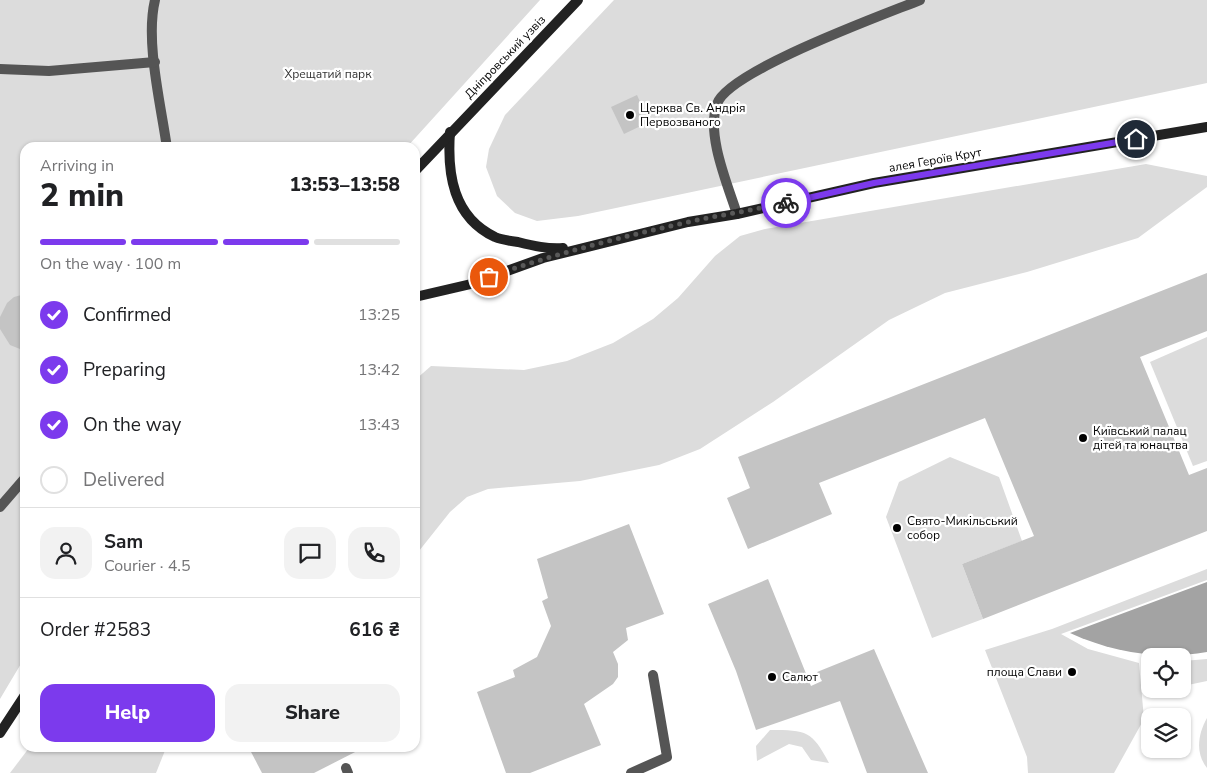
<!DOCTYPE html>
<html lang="en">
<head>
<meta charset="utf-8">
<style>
	body { margin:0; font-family:"Nunito Sans",sans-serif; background:#f2f2f2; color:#202124; height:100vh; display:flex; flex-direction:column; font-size:19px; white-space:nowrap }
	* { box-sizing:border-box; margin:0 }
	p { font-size:16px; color:#757577 }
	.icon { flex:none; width:28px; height:28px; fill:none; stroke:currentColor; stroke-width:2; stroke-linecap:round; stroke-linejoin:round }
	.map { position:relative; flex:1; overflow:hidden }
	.drawer { position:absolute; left:20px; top:142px; width:400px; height:610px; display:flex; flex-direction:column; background:#fff; border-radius:15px; box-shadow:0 1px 4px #0004 }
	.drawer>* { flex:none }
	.fabs { position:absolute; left:1141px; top:648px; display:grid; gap:10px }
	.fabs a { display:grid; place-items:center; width:50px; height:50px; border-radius:10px; background:#fff; box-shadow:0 1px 4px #0004; font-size:25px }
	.pin { position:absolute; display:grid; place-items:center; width:42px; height:42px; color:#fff; margin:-21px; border:2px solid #fff; border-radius:50%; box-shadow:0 1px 5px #0007 }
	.courier { position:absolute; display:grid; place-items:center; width:50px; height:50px; margin:-25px; border:4px solid #7c3aed; border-radius:50%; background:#fff; color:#222; box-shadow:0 1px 6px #0007 }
	.headline em { font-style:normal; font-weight:800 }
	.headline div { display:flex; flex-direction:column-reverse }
	.headline { display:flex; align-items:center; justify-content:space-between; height:85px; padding:0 20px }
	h1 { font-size:32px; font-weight:800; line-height:38px }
	.bar { display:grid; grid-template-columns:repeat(4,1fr); gap:8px 5px; align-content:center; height:60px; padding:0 20px }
	.bar i { height:6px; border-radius:4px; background:#e0e0e0 }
	.bar .active { background:#7c3aed }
	.bar p { grid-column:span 4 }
	.line { display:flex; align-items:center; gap:12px; padding:0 20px; border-top:1px solid #e0e0e0 }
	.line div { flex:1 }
	.round { display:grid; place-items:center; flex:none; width:52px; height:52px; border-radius:15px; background:#f2f2f2 }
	ol { padding:0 20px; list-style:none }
	li { display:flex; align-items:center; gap:15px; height:55px }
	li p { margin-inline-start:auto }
	li .icon { padding:5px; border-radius:50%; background:#7c3aed; color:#fff; stroke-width:4 }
	li:last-child { color:#757577 }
	li i { width:28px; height:28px; border:2px solid #e0e0e0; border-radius:50% }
	.cta { display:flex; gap:10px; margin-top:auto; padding:10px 20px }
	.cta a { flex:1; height:58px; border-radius:15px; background:#7c3aed; color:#fff; font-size:20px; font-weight:800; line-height:58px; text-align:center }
	.cta a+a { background:#f2f2f2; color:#202124 }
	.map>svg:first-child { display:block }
	.green { fill:#dcdcdc }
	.water { fill:#a3a3a3 }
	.building { fill:#c4c4c4 }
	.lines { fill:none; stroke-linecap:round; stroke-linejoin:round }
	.lane { stroke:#555; stroke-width:10 }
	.secondary { stroke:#222; stroke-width:10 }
	.done { stroke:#595959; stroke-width:5; stroke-dasharray:0 9 }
	.route { stroke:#7c3aed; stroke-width:6 }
	.poi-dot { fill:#000; stroke:#fff; stroke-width:2 }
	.labels { text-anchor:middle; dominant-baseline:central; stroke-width:4.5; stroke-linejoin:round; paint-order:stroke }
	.street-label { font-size:12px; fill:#000; stroke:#fff }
	.park-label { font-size:12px; fill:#333; stroke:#fff }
	.poi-label { font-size:12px; fill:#000; stroke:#fff; text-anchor:start }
</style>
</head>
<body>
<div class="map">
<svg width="1207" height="773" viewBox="0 0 1207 773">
	<rect width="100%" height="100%" fill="#fff"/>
	<g class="green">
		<polygon points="0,0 540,0 407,147 25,148 25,657 0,699"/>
		<polygon points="614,0 1207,0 1207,83 578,216 537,221 515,213 497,196 486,167 489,149 505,115"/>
		<polygon points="1146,164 1207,176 1207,187 1138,238 1027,272 945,293 889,320 773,402 700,449 659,465 580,481 488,489 467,497 450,512 415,556 415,380 431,366 524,370 567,361 613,343 653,319 678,298 715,256 740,236 765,229"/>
		<polygon points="1207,337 1207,461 1193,466 1150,362"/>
		<polygon points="950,457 999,477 1022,541 962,564 983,619 932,638 886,517 899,482"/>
		<polygon points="1207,569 1207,580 1061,634 1088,649 1139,663 1144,719 1114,773 1028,773 1027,757 985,650 1052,629"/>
		<polygon points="1207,659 1207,681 1183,686 1183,661"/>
		<path d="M1207,718V768C1195,753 1198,734 1207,718Z"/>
		<path d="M770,730C807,730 812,731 829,763L811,760L802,747L789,744L757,761L756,746Z"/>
		<polygon points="29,748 166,748 156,773 10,773"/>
	</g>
	<path class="water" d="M1207,582V652C1159,660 1114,653 1070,633Z"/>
	<g class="building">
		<polygon points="637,95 649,122 624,134 611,107"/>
		<polygon points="1207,273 1207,331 1140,357 1189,475 1207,468 1207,531 983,619 962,564 1034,536 985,418 819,483 832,514 748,549 727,498 750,488 738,457"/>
		<polygon points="25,294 25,351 10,345 0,329 0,317 7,303 14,297"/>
		<polygon points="629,524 664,614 626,628 628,640 613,652 618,664 618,677 613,684 584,704 601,745 530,773 506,773 477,692 515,677 513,670 537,657 551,626 542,601 548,598 537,559"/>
		<polygon points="768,579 811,686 822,681 817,672 874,649 928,773 867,773 840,701 756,730 736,671 708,604"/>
		<polygon points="249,748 363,748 314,773 262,773"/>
	</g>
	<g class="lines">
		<g class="lane">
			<path d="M155,0C145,41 161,105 167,148"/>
			<polyline points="0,69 49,71 155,62"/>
			<path d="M737,214C727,183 706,134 717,104C728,71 883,15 920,0"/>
			<polyline points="0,507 25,478"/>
			<polyline points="346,768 348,773"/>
			<polyline points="631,773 667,757 653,675"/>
		</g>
		<g class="secondary">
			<path d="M450,132C447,174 453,217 495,237C502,240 510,241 518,242C534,246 547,249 563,248"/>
			<polyline points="415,171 578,0"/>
			<polyline points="415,297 471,284 543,258 688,222 737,214 874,183 1207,127"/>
			<polyline points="0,733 25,695"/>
		</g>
	</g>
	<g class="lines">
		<path class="done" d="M489,277C554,254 621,237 688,222C720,215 753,210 786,203"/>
		<polyline class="route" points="786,203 874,183 1136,139"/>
	</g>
	<g class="poi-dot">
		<circle cx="630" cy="115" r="5"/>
		<circle cx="1083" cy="438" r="5"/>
		<circle cx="897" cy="528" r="5"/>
		<circle cx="1072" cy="672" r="5"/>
		<circle cx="772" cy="677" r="5"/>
	</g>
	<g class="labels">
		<g class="street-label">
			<text transform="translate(505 57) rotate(-46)">Дніпровський узвіз</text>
			<text transform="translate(935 160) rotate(-10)">алея Героїв Крут</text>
		</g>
		<g class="park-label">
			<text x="328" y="74">Хрещатий парк</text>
		</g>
		<g class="poi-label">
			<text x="640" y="108">Церква Св. Андрія<tspan x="640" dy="14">Первозваного</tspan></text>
			<text x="1093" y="431">Київський палац<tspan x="1093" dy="14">дітей та юнацтва</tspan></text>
			<text x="907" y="521">Свято-Микільський<tspan x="907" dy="14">собор</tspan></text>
			<text x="1062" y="672" text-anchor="end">площа Слави</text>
			<text x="782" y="677">Салют</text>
		</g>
	</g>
</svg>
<div class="fabs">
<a><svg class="icon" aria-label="locate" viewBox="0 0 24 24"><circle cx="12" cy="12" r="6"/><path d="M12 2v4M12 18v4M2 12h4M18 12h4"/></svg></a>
<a><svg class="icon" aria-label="layers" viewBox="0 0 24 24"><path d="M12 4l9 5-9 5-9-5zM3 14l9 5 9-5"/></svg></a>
</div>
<div class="pin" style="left:489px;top:277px;background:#ea580c"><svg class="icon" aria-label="bag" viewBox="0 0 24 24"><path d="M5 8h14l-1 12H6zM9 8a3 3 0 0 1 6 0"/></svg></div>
<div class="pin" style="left:1136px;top:139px;background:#1f2937"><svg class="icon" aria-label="home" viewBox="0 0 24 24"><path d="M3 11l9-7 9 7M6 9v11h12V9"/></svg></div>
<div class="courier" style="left:786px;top:203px"><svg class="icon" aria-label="bike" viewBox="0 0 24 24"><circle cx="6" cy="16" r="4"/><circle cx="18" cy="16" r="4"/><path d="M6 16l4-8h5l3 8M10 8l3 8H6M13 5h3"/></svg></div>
<section class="drawer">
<div class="headline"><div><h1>2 min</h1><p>Arriving in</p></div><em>13:53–13:58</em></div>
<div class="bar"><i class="active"></i><i class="active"></i><i class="active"></i><i></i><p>On the way · 100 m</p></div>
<ol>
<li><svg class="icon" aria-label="check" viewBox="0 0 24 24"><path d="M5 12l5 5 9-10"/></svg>Confirmed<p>13:25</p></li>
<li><svg class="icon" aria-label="check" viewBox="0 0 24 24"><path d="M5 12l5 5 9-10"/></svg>Preparing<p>13:42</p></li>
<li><svg class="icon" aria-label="check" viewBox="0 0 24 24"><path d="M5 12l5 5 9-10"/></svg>On the way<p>13:43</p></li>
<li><i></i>Delivered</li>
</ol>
<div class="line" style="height:90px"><a class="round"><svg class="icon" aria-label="person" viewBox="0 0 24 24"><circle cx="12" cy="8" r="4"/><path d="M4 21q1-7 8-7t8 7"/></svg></a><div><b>Sam</b><p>Courier · 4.5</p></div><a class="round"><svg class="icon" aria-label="chat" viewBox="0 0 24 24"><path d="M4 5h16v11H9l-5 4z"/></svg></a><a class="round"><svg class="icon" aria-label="phone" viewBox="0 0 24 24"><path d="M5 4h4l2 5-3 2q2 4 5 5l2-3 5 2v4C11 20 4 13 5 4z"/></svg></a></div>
<div class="line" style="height:65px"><div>Order #2583</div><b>616 ₴</b></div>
<div class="cta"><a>Help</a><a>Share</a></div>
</section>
</div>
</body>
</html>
